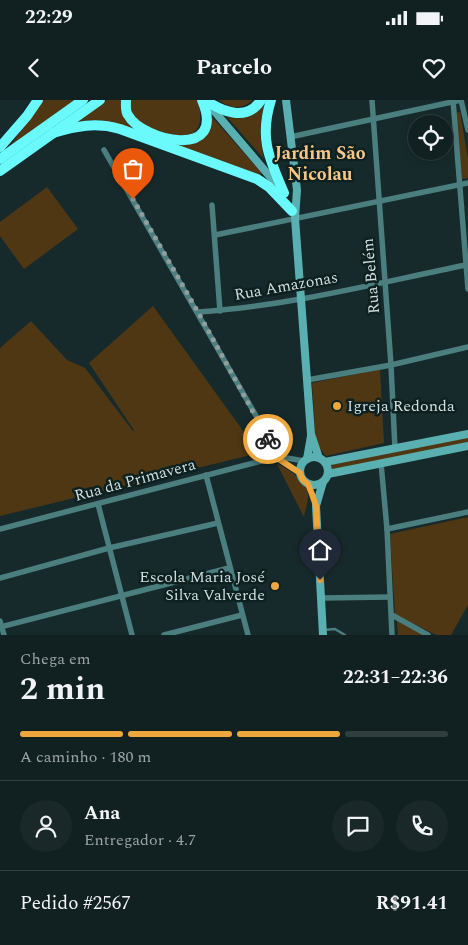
<!DOCTYPE html>
<html lang="pt">
<head>
<meta charset="utf-8">
<style>
	body { margin:0; font-family:Spectral,serif; background:#1a2829; color:#f1f3f6; height:100vh; display:flex; flex-direction:column; font-size:19px; white-space:nowrap }
	* { box-sizing:border-box; margin:0 }
	p { font-size:16px; color:#9ca3a5 }
	.icon { flex:none; width:28px; height:28px; fill:none; stroke:currentColor; stroke-width:2; stroke-linecap:round; stroke-linejoin:round }
	.map { position:relative; height:535px; overflow:hidden }
	.drawer { display:flex; flex-direction:column; background:#112020; flex:1 }
	.drawer>* { flex:none }
	.buttons { position:absolute; left:408px; top:15px; display:grid; gap:10px }
	.buttons a { display:grid; place-items:center; width:45px; height:45px; border-radius:50%; background:#112020; box-shadow:0 2px 8px #0003,0 0 0 1px #303e3e; font-size:25px }
	.pin { position:absolute; display:grid; place-items:center; width:42px; height:42px; color:#fff; margin:-51px -21px; border-radius:50% 50% 50% 0; rotate:-45deg; box-shadow:0 0 5px #0007 }
	.pin .icon { rotate:45deg }
	.courier { position:absolute; display:grid; place-items:center; width:50px; height:50px; margin:-25px; border:4px solid #eea73d; border-radius:50%; background:#fff; color:#222; box-shadow:0 1px 6px #0007 }
	.headline em { font-style:normal; font-weight:700 }
	.headline div { display:flex; flex-direction:column-reverse }
	.headline { display:flex; align-items:center; justify-content:space-between; height:85px; padding:0 20px }
	h1 { font-size:32px; font-weight:700; line-height:38px }
	.bar { display:grid; grid-template-columns:repeat(4,1fr); gap:8px 5px; align-content:center; height:60px; padding:0 20px }
	.bar i { height:6px; border-radius:4px; background:#303e3e }
	.bar .current { background:#eea73d }
	.bar p { grid-column:span 4 }
	.line { display:flex; align-items:center; gap:12px; padding:0 20px; border-top:1px solid #303e3e }
	.line div { flex:1 }
	.round { display:grid; place-items:center; flex:none; width:52px; height:52px; border-radius:26px; background:#1a2829 }
	.status { display:flex; justify-content:space-between; align-items:center; height:35px; padding:0 25px; background:#112020; direction:ltr }
	.status svg { height:14px; fill:currentColor }
	header { display:flex; justify-content:space-between; align-items:center; height:65px; padding:0 20px; background:#112020; font-size:22px; font-weight:700 }
	.map>svg:first-child { display:block }
	.green { fill:#503714 }
	.lines { fill:none; stroke-linecap:round; stroke-linejoin:round }
	.lane { stroke:#4b7e7f; stroke-width:2.5 }
	.street { stroke:#4b7e7f; stroke-width:5.5 }
	.secondary { stroke:#5ab0b1; stroke-width:8 }
	.highway { stroke:#6bfafc; stroke-width:10 }
	.done { stroke:#919e9f; stroke-width:5; stroke-dasharray:0 9 }
	.route { stroke:#eea73d; stroke-width:6 }
	.poi-dot { fill:#eea73d; stroke:#0d2121; stroke-width:2 }
	.labels { text-anchor:middle; dominant-baseline:central; stroke-width:5; stroke-linejoin:round; paint-order:stroke }
	.street-label { font-size:16px; fill:#d2dddd; stroke:#0d2121 }
	.poi-label { font-size:16px; fill:#d2dddd; stroke:#0d2121; text-anchor:start }
	.neighbourhood-label { font-size:18px; font-weight:bold; fill:#f8c685; stroke:#0d2121 }
</style>
</head>
<body>
<div class="status"><b>22:29</b><svg viewBox="0 0 49 12"><path d="M0 12V9h3v3zM5 12V6h3v6zM10 12V3h3v9zM15 12V0h3v12zM26 1h20v11H26zM47 4h2v5h-2z"/></svg></div>
<header><svg class="icon" aria-label="back" viewBox="0 0 24 24"><path d="M15 5l-7 7 7 7"/></svg>Parcelo<svg class="icon" aria-label="heart" viewBox="0 0 24 24"><path d="M12 20l-8-8c-3-5 5-10 8-4 3-6 11-1 8 4z"/></svg></header>
<div class="map">
<svg width="468" height="535" viewBox="0 0 468 535">
	<rect width="100%" height="100%" fill="#172a2b"/>
	<g class="green">
		<polygon points="42,0 75,0 11,45"/>
		<path d="M107,0H121C120,14 125,22 136,31L100,20L77,21Z"/>
		<path d="M129,0H197C200,5 200,10 200,15C202,46 167,34 151,28C145,26 137,24 134,19C130,14 128,6 129,0Z"/>
		<path d="M218,0H253C239,11 232,8 218,0Z"/>
		<path d="M265,2C259,22 259,38 264,59L227,17H237Z"/>
		<polygon points="460,12 468,59 468,78 462,79 456,13"/>
		<polygon points="212,17 261,72 261,75 179,46 189,43"/>
		<polygon points="47,87 78,129 24,169 0,136 0,122"/>
		<polygon points="153,206 259,353 0,416 0,248 31,221 67,260 85,268 133,331 134,330 89,263"/>
		<polygon points="380,269 384,343 326,356 316,344 312,283"/>
		<polygon points="468,337 468,345 332,372 332,363"/>
		<path d="M277,364C287,368 307,381 308,393C309,400 305,410 304,417Z"/>
		<polygon points="468,417 468,505 451,535 436,535 395,514 390,434"/>
		<polygon points="397,521 424,535 398,535"/>
	</g>
	<g class="lines">
		<polyline class="lane" points="323,530 335,529 345,535"/>
		<g class="street">
			<polyline points="372,0 391,265 395,349"/>
			<polyline points="453,0 468,189"/>
			<polyline points="461,0 468,30"/>
			<polyline points="290,37 461,0"/>
			<polyline points="104,50 259,321 269,341 273,358"/>
			<polyline points="212,105 220,211"/>
			<polyline points="215,135 468,83"/>
			<path d="M198,212C289,206 377,183 466,165"/>
			<polyline points="307,280 391,265 468,247"/>
			<polyline points="279,359 300,373"/>
			<polyline points="381,363 387,429 392,535"/>
			<polyline points="206,375 248,535"/>
			<polyline points="98,404 132,535"/>
			<polyline points="0,429 273,358 287,358 304,361"/>
			<polyline points="387,429 468,412"/>
			<polyline points="0,478 109,448 218,423"/>
			<polyline points="321,498 390,497"/>
			<polyline points="392,515 428,535"/>
			<polyline points="0,521 4,535"/>
			<polyline points="0,527 229,468"/>
			<polyline points="164,535 242,515"/>
		</g>
		<g class="secondary">
			<polyline points="286,0 297,90 295,118 311,334 319,358"/>
			<polyline points="209,5 278,86"/>
			<circle cx="314" cy="371" r="14"/>
			<polyline points="307,359 311,336"/>
			<polyline points="325,362 468,334"/>
			<polyline points="328,374 468,346"/>
			<polyline points="323,382 316,406 323,535"/>
		</g>
		<g class="highway">
			<path d="M126,0C126,5 125,11 128,15C142,41 228,61 202,0"/>
			<path d="M205,0C223,12 247,22 261,0"/>
			<path d="M271,0C259,38 269,58 284,93"/>
			<path d="M53,33C76,26 96,22 120,29L257,79L269,87L292,111"/>
			<polyline points="0,47 27,16 38,0"/>
			<polyline points="0,59 83,0"/>
			<polyline points="0,71 100,0"/>
		</g>
	</g>
	<g class="lines">
		<polyline class="done" points="133,99 198,212 268,339"/>
		<polyline class="route" points="268,339 273,358 277,358 300,373 303,380 308,384 312,394 316,406 320,480"/>
	</g>
	<g class="poi-dot">
		<circle cx="337" cy="306" r="5"/>
		<circle cx="275" cy="486" r="5"/>
	</g>
	<g class="labels">
		<g class="street-label">
			<text transform="translate(371 176) rotate(-95)">Rua Belém</text>
			<text transform="translate(286 186) rotate(-10)">Rua Amazonas</text>
			<text transform="translate(135 380) rotate(-15)">Rua da Primavera</text>
		</g>
		<g class="poi-label">
			<text x="347" y="306">Igreja Redonda</text>
			<text x="265" y="477" text-anchor="end">Escola Maria José<tspan x="265" dy="18">Silva Valverde</tspan></text>
		</g>
		<g class="neighbourhood-label">
			<text x="320" y="53">Jardim São<tspan x="320" dy="21">Nicolau</tspan></text>
		</g>
	</g>
</svg>
<div class="buttons">
<a><svg class="icon" aria-label="locate" viewBox="0 0 24 24"><circle cx="12" cy="12" r="6"/><path d="M12 2v4M12 18v4M2 12h4M18 12h4"/></svg></a>
</div>
<div class="pin" style="left:133px;top:99px;background:#ea580c"><svg class="icon" aria-label="bag" viewBox="0 0 24 24"><path d="M5 8h14l-1 12H6zM9 8a3 3 0 0 1 6 0"/></svg></div>
<div class="pin" style="left:320px;top:480px;background:#1f2937"><svg class="icon" aria-label="home" viewBox="0 0 24 24"><path d="M3 11l9-7 9 7M6 9v11h12V9"/></svg></div>
<div class="courier" style="left:268px;top:339px"><svg class="icon" aria-label="bike" viewBox="0 0 24 24"><circle cx="6" cy="16" r="4"/><circle cx="18" cy="16" r="4"/><path d="M6 16l4-8h5l3 8M10 8l3 8H6M13 5h3"/></svg></div>
</div>
<section class="drawer">
<div class="headline"><div><h1>2 min</h1><p>Chega em</p></div><em>22:31–22:36</em></div>
<div class="bar"><i class="current"></i><i class="current"></i><i class="current"></i><i></i><p>A caminho · 180 m</p></div>
<div class="line" style="height:90px"><a class="round"><svg class="icon" aria-label="person" viewBox="0 0 24 24"><circle cx="12" cy="8" r="4"/><path d="M4 21q1-7 8-7t8 7"/></svg></a><div><b>Ana</b><p>Entregador · 4.7</p></div><a class="round"><svg class="icon" aria-label="chat" viewBox="0 0 24 24"><path d="M4 5h16v11H9l-5 4z"/></svg></a><a class="round"><svg class="icon" aria-label="phone" viewBox="0 0 24 24"><path d="M5 4h4l2 5-3 2q2 4 5 5l2-3 5 2v4C11 20 4 13 5 4z"/></svg></a></div>
<div class="line" style="height:65px"><div>Pedido #2567</div><b>R$91.41</b></div>
</section>
</body>
</html>
